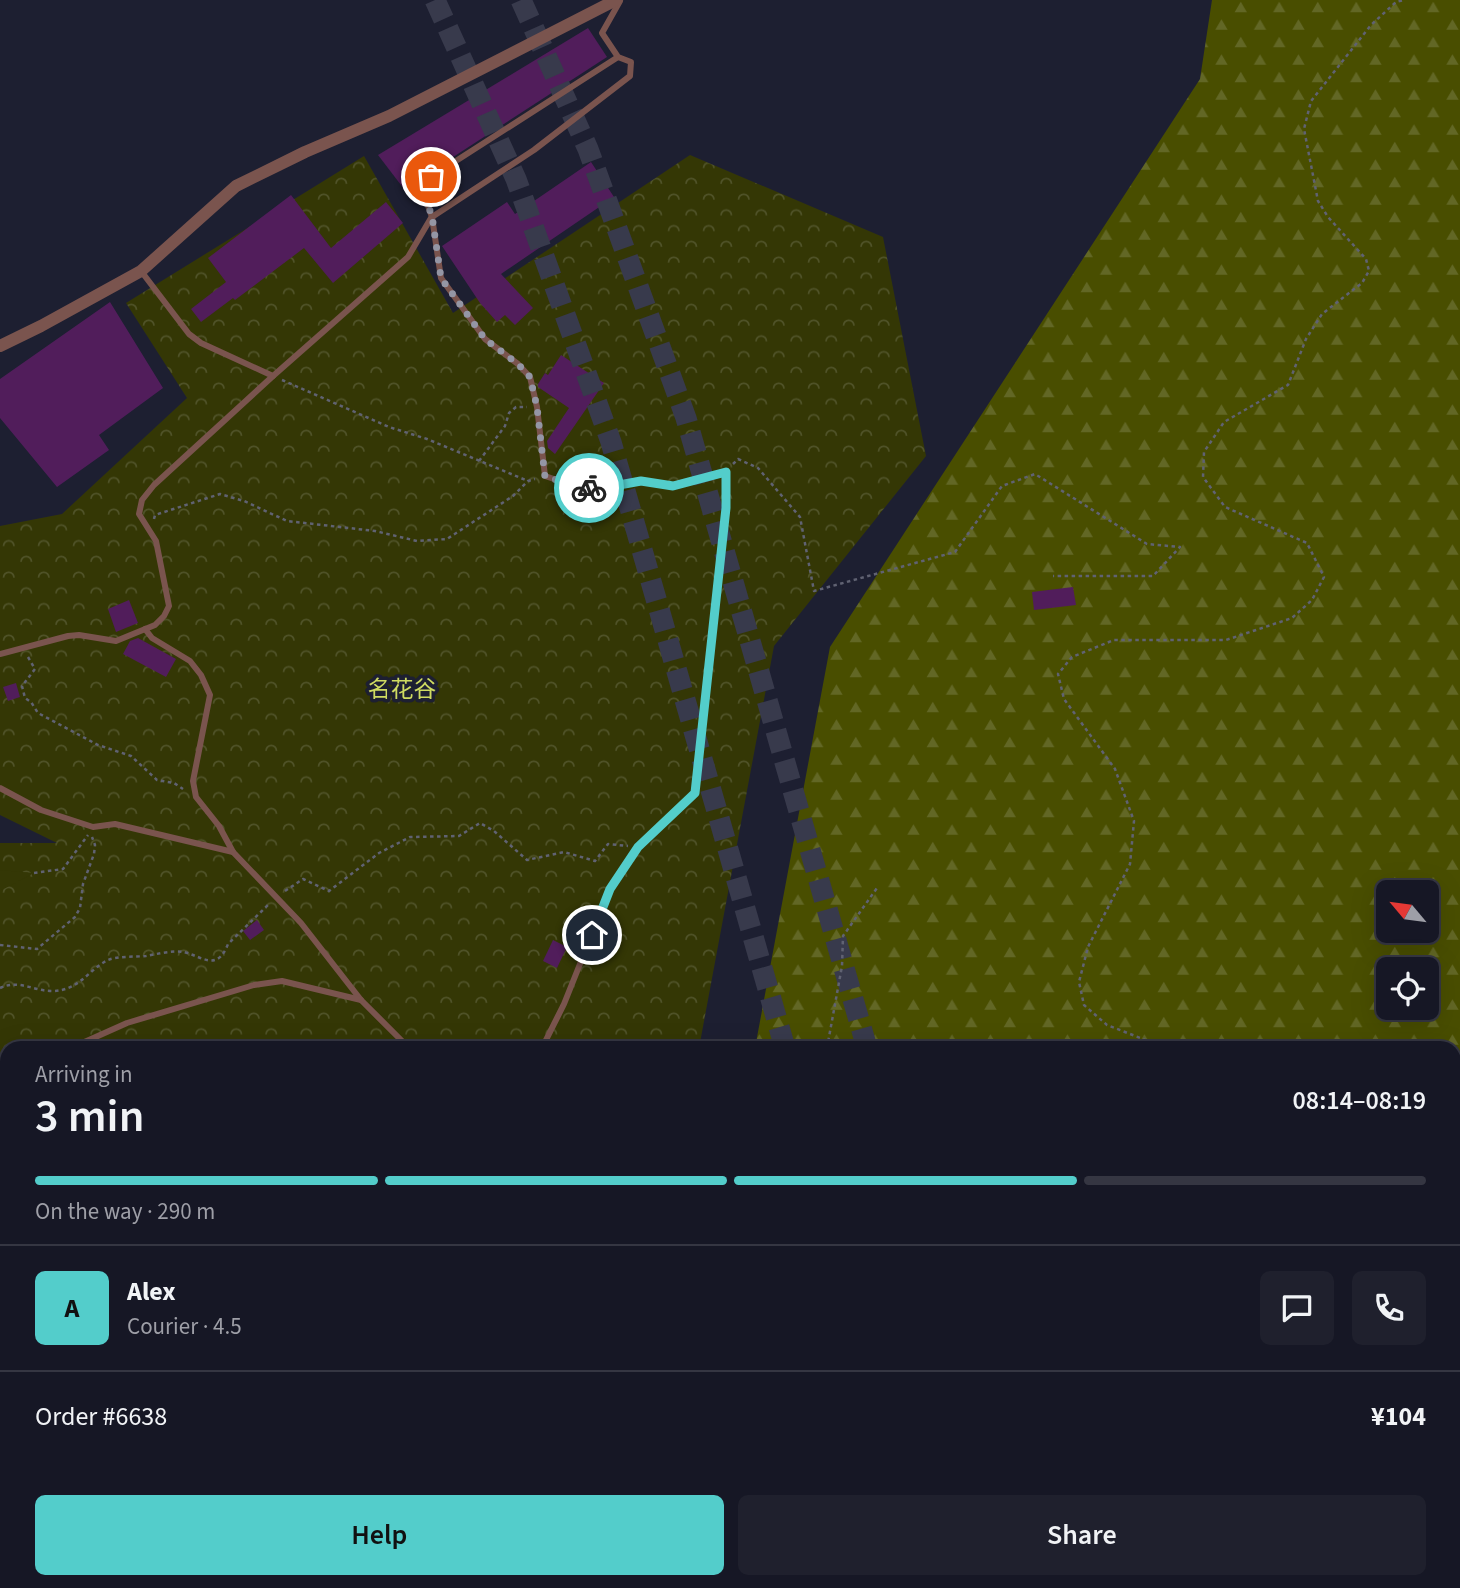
<!DOCTYPE html>
<html lang="en">
<head>
<meta charset="utf-8">
<style>
	body { margin:0; font-family:"Source Sans 3","Noto Sans SC",sans-serif; background:#1f202d; color:#f1f3f6; height:100vh; display:flex; flex-direction:column; font-size:26px; white-space:nowrap }
	* { box-sizing:border-box; margin:0 }
	p { font-size:23px; color:#9e9fa7 }
	.icon { flex:none; width:38px; height:38px; fill:none; stroke:currentColor; stroke-width:2; stroke-linecap:round; stroke-linejoin:round }
	.map { position:relative; flex:1; overflow:hidden }
	.side { position:absolute; left:0px; top:1041px; width:1461px; height:548px; display:flex; flex-direction:column; background:#161725; border-radius:21px 21px 0 0; box-shadow:0 7px 28px #0002,0 0 0 2px #353642 }
	.side>* { flex:none }
	.needle { width:46px; rotate:299deg }
	.controls { position:absolute; left:1376px; top:880px; display:grid; gap:14px }
	.controls a { display:grid; place-items:center; width:63px; height:63px; border-radius:10px; background:#161725; box-shadow:0 7px 28px #0002,0 0 0 2px #353642; font-size:35px }
	.pin { position:absolute; display:grid; place-items:center; width:60px; height:60px; color:#fff; margin:-30px; border:4px solid #fff; border-radius:50%; box-shadow:0 2px 7px #0007 }
	.courier { position:absolute; display:grid; place-items:center; width:70px; height:70px; margin:-35px; border:5px solid #53cdcb; border-radius:50%; background:#fff; color:#222; box-shadow:0 2px 9px #0007 }
	.overview em { font-style:normal; font-weight:600 }
	.overview div { display:flex; flex-direction:column-reverse }
	.overview { display:flex; align-items:center; justify-content:space-between; height:119px; padding:0 35px }
	h1 { font-size:46px; font-weight:600; line-height:52px }
	.bar { display:grid; grid-template-columns:repeat(4,1fr); gap:10px 7px; align-content:center; height:84px; padding:0 35px }
	.bar i { height:9px; border-radius:5px; background:#353642 }
	.bar .current { background:#53cdcb }
	.bar p { grid-column:span 4 }
	.line { display:flex; align-items:center; gap:18px; padding:0 35px; border-top:2px solid #353642 }
	.line div { flex:1 }
	.round { display:grid; place-items:center; flex:none; width:74px; height:74px; border-radius:10px; background:#1f202d }
	.action { display:flex; gap:14px; margin-top:auto; padding:14px 35px }
	.action a { flex:1; height:80px; border-radius:10px; background:#53cdcb; color:#111; font-size:28px; font-weight:600; line-height:80px; text-align:center }
	.action a+a { background:#1f202d; color:#f1f3f6 }
	.map>svg:first-child { display:block }
	.forest { fill:url(#forest-firs); fill-rule:evenodd }
	.park { fill:url(#park-crowns) }
	.pitch { fill:#343705 }
	.building { fill:#511d5b }
	.lines { fill:none; stroke-linecap:round; stroke-linejoin:round }
	.motorway-tunnel { stroke:#383a4c; stroke-width:21; stroke-dasharray:21 10; stroke-linecap:butt }
	.path { stroke:#606272; stroke-width:2.5; stroke-dasharray:3.5 3.5; stroke-linecap:butt }
	.service { stroke:#7a544e; stroke-width:6 }
	.minor { stroke:#7a544e; stroke-width:12 }
	.done { stroke:#9496a5; stroke-width:7; stroke-dasharray:0 12.6 }
	.route { stroke:#53cdcb; stroke-width:9 }
	.labels { text-anchor:middle; dominant-baseline:central; stroke-width:7; stroke-linejoin:round; paint-order:stroke }
	.park-label { font-size:23px; fill:#cfdb61; stroke:#1d1f31 }
</style>
</head>
<body>
<div class="map">
<svg width="1460" height="1588" viewBox="0 0 1460 1588">
	<defs>
		<pattern id="forest-firs" width="22" height="20" patternUnits="userSpaceOnUse" patternTransform="scale(1.75)"><rect width="22" height="20" fill="#494e00"/><path d="M5 1l3.5 6h-7zM16 11l3.5 6h-7z" fill="#626725"/></pattern>
		<pattern id="park-crowns" width="20" height="18" patternUnits="userSpaceOnUse" patternTransform="scale(1.75)"><rect width="20" height="18" fill="#343705"/><path d="M2 6a3 3 0 1 1 6 0M12 15a3 3 0 1 1 6 0" fill="none" stroke="#505329"/></pattern>
	</defs>
	<rect width="100%" height="100%" fill="#1d1f31"/>
	<g class="forest">
		<path d="M1212,0H1460V1588H316L323,1582H1454V1048H755L830,647L1200,79ZM1388,892H1426V931H1388ZM1388,970H1426V1008H1388Z"/>
		<polygon points="7,1418 7,1582 278,1582 291,1588 0,1588 0,1420"/>
	</g>
	<polygon class="park" points="690,155 883,237 926,456 774,646 699,1048 7,1048 7,1146 0,1147 0,843 57,843 0,815 0,526 62,514 187,398 126,303 364,156 453,313"/>
	<polygon class="pitch" points="0,870 34,873 0,891"/>
	<g class="building">
		<polygon points="588,28 607,57 404,189 378,155"/>
		<polygon points="591,162 614,197 501,274 533,308 515,325 505,315 497,322 480,303 442,246 507,202 515,214"/>
		<polygon points="291,195 331,248 386,202 403,223 333,283 304,248 235,300 233,298 201,322 191,309 226,282 208,258"/>
		<polygon points="110,302 163,388 99,435 109,450 57,487 0,418 0,379"/>
		<polygon points="561,355 604,383 555,454 548,448 547,441 569,408 538,387 538,384 545,373 548,375"/>
		<polygon points="1073,587 1076,605 1034,610 1032,592"/>
		<polygon points="129,600 138,623 116,632 108,609"/>
		<polygon points="138,638 176,659 166,677 123,654 130,641"/>
		<polygon points="16,683 20,697 8,701 3,687"/>
		<polygon points="257,920 264,930 250,940 243,931"/>
		<polygon points="553,940 567,947 557,968 543,961"/>
	</g>
	<g class="lines">
		<g class="motorway-tunnel">
			<polyline points="435,0 516,179 611,442 785,1048"/>
			<polyline points="521,0 588,149 686,418 867,1048"/>
			<polyline points="1058,1582 1063,1588"/>
			<polyline points="1158,1582 1163,1588"/>
		</g>
		<g class="path">
			<polyline points="282,380 389,427 427,439 528,481"/>
			<polyline points="479,461 505,426 509,413 516,407 527,407"/>
			<polyline points="733,464 738,459 758,468 800,517 814,591 955,552 1002,486 1035,474 1147,544 1180,547 1153,576 1053,576"/>
			<polyline points="154,519 155,515 220,494 244,501 287,521 375,531 417,541 447,539 513,496 528,481 535,479"/>
			<polyline points="28,657 35,669 22,686 25,698 31,702 38,713 98,745 131,756 157,780 174,783 183,789"/>
			<polyline points="34,873 63,869 88,835"/>
			<polyline points="285,891 303,879 329,891 379,853 410,837 459,836 480,823 494,831 527,860 564,852 595,861 608,844 628,846"/>
			<polyline points="0,945 37,949 75,917 80,908 83,884 94,854 95,845 92,837"/>
			<path d="M0,988C19,979 33,991 52,991C79,991 88,970 108,960C118,956 135,957 146,956C157,954 173,950 184,952C203,957 217,972 228,944L269,904"/>
			<polyline points="827,1048 842,966 843,936 877,888"/>
			<polyline points="1166,1048 1107,1025 1084,1005 1079,982 1088,947 1130,864 1134,821 1115,769 1064,699 1058,674 1072,657 1114,640 1226,640 1292,618 1312,600 1324,577 1307,543 1225,507 1203,477 1204,452 1224,422 1288,385 1306,339 1322,314 1362,283 1369,271 1366,259 1328,217 1318,201 1304,129 1311,101 1371,25 1396,2 1404,0"/>
			<polyline points="0,1065 7,1069"/>
			<polyline points="1454,1216 1460,1216"/>
			<polyline points="0,1284 5,1242 7,1242"/>
			<polyline points="0,1411 7,1408"/>
			<polyline points="0,1551 7,1557"/>
			<polyline points="33,1582 39,1588"/>
			<polyline points="357,1582 360,1588"/>
			<polyline points="699,1582 702,1588"/>
		</g>
		<g class="service">
			<polyline points="618,57 431,177 422,189 432,217 534,150 630,76 631,62 618,57 602,33 620,1"/>
			<polyline points="432,217 441,278 485,339 518,364 530,377 537,407 545,476 578,487 597,489 641,481 673,486 726,472 726,508 695,793 638,847 610,889 564,1004 542,1048"/>
			<polyline points="141,271 189,334 201,343 273,376 408,257 431,218"/>
			<polyline points="145,629 152,638 190,661 201,675 210,695 193,781 196,797 219,826 233,852 301,923 361,1000 409,1048"/>
			<polyline points="0,654 68,636 79,635 116,641 155,625 164,616 169,606 156,541 139,514 142,500 154,485 273,376"/>
			<polyline points="0,788 41,810 93,827 115,824 233,852"/>
			<polyline points="71,1048 127,1023 254,985 282,981 361,1000"/>
			<polyline points="0,1096 7,1095"/>
		</g>
		<g class="minor">
			<polyline points="0,346 41,326 141,271 236,186 305,152 389,116 616,0"/>
			<polyline points="0,1346 7,1347"/>
		</g>
	</g>
	<g class="lines">
		<polyline class="done" points="431,177 422,189 432,216 441,278 485,339 518,364 530,377 537,407 545,477 589,488"/>
		<polyline class="route" points="589,488 597,489 641,481 673,486 726,472 726,508 695,793 638,847 610,889 592,935"/>
	</g>
	<g class="labels">
		<g class="park-label">
			<text x="402" y="689">名花谷</text>
		</g>
	</g>
</svg>
<div class="controls">
<a><svg class="needle" viewBox="-14 -14 28 28"><path d="M0-13l5 13h-10z" fill="#e53935"/><path d="M0 13l5-13h-10z" fill="#9e9fa7"/></svg></a>
<a><svg class="icon" aria-label="locate" viewBox="0 0 24 24"><circle cx="12" cy="12" r="6"/><path d="M12 2v4M12 18v4M2 12h4M18 12h4"/></svg></a>
</div>
<div class="pin" style="left:431px;top:177px;background:#ea580c"><svg class="icon" aria-label="bag" viewBox="0 0 24 24"><path d="M5 8h14l-1 12H6zM9 8a3 3 0 0 1 6 0"/></svg></div>
<div class="pin" style="left:592px;top:935px;background:#1f2937"><svg class="icon" aria-label="home" viewBox="0 0 24 24"><path d="M3 11l9-7 9 7M6 9v11h12V9"/></svg></div>
<div class="courier" style="left:589px;top:488px"><svg class="icon" aria-label="bike" viewBox="0 0 24 24"><circle cx="6" cy="16" r="4"/><circle cx="18" cy="16" r="4"/><path d="M6 16l4-8h5l3 8M10 8l3 8H6M13 5h3"/></svg></div>
<section class="side">
<div class="overview"><div><h1>3 min</h1><p>Arriving in</p></div><em>08:14–08:19</em></div>
<div class="bar"><i class="current"></i><i class="current"></i><i class="current"></i><i></i><p>On the way · 290 m</p></div>
<div class="line" style="height:126px"><b class="round" style="background:#53cdcb;color:#111">A</b><div><b>Alex</b><p>Courier · 4.5</p></div><a class="round"><svg class="icon" aria-label="chat" viewBox="0 0 24 24"><path d="M4 5h16v11H9l-5 4z"/></svg></a><a class="round"><svg class="icon" aria-label="phone" viewBox="0 0 24 24"><path d="M5 4h4l2 5-3 2q2 4 5 5l2-3 5 2v4C11 20 4 13 5 4z"/></svg></a></div>
<div class="line" style="height:91px"><div>Order #6638</div><b>¥104</b></div>
<div class="action"><a>Help</a><a>Share</a></div>
</section>
</div>
</body>
</html>
